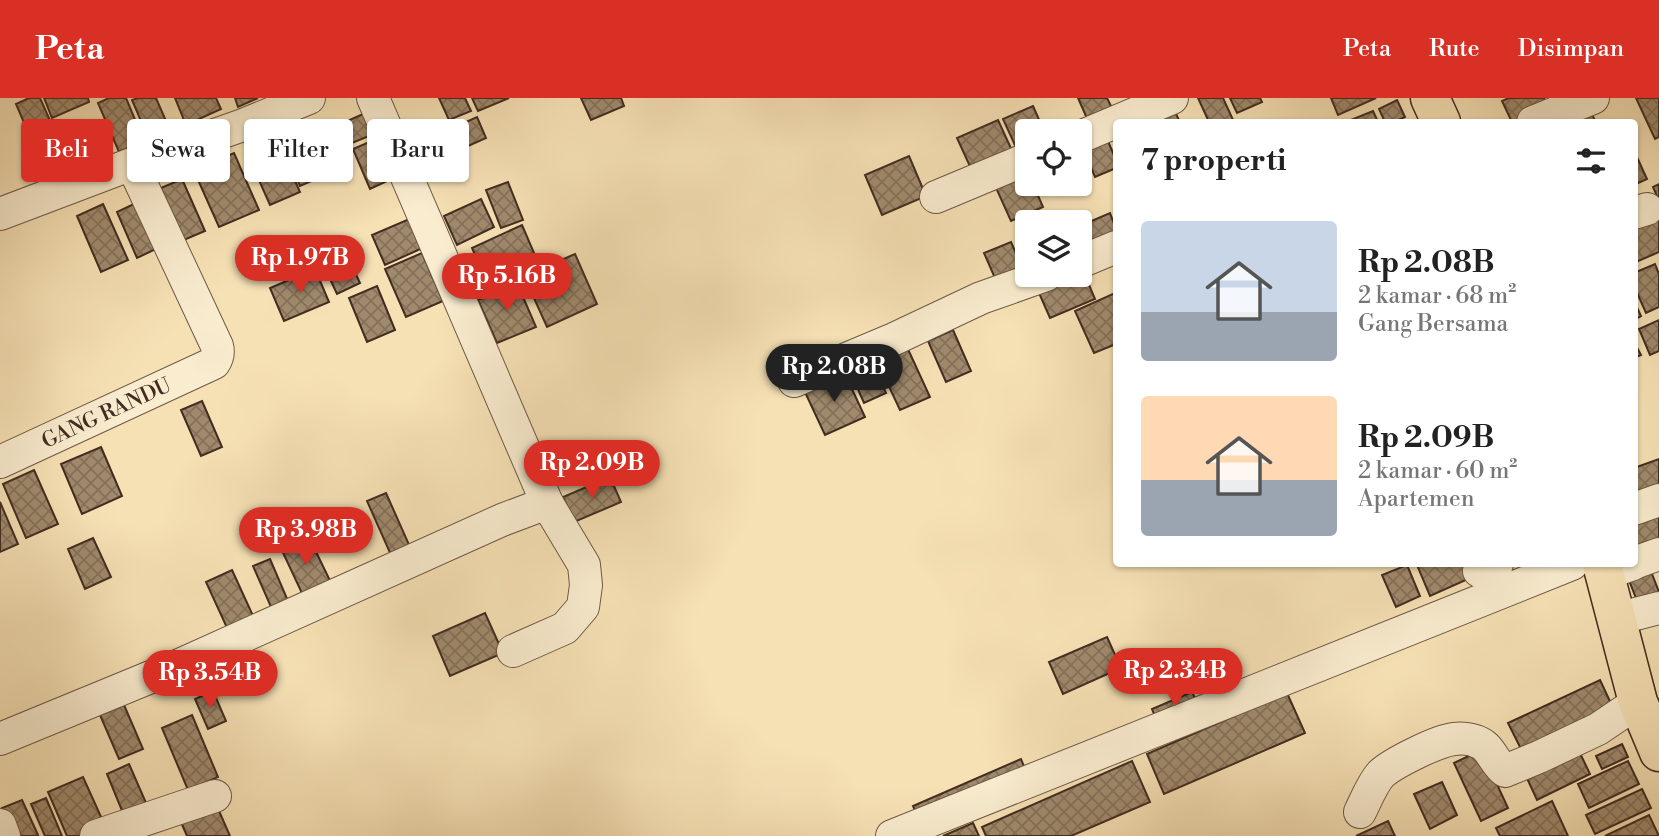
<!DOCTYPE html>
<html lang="id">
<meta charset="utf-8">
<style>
:root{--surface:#fff;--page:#f6f6f6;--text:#222;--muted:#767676;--accent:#d93025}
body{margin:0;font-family:"Libre Bodoni",serif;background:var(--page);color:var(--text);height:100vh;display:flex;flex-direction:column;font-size:26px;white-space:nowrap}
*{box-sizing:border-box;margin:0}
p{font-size:23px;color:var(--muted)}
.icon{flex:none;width:38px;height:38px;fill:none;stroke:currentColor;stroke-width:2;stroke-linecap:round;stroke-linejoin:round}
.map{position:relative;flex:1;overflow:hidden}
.side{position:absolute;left:1113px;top:21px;width:525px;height:448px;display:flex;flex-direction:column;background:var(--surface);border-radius:7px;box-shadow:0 2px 5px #0004}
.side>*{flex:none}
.banner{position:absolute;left:21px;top:21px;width:665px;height:63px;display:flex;gap:14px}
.buttons{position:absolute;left:1015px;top:21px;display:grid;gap:14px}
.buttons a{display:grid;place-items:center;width:77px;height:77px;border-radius:7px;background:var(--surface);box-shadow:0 2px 5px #0004;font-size:35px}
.price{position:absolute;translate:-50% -60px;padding:0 16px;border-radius:24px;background:var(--accent);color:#fff;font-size:23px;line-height:46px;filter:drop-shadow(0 2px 4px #0008)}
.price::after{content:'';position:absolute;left:50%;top:42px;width:21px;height:16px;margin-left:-10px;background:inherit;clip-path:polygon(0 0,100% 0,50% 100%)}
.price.selected{background:#222;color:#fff}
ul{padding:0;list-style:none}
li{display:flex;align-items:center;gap:21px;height:175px;padding:0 28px}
li span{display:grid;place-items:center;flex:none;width:196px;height:140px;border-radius:7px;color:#555}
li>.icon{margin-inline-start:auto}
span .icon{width:84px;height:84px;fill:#fffc;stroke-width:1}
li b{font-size:30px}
h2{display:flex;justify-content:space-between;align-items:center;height:84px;padding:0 28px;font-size:30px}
.tag{padding:0 24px;border-radius:7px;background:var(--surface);box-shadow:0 2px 5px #0004;font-size:24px;line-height:63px}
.tag.selected{background:var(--accent);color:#fff}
header{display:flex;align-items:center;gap:42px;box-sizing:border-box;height:98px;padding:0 35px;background:var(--accent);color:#fff}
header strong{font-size:33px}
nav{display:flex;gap:38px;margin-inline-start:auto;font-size:24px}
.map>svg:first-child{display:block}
</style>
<header>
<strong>Peta</strong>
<nav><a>Peta</a><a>Rute</a><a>Disimpan</a></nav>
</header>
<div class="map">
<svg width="1659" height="738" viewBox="0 0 1659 738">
<defs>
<pattern id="building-cross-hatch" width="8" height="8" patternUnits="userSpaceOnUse" patternTransform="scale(1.75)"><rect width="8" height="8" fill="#a08a6d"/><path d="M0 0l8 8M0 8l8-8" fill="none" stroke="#847159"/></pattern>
</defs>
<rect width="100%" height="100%" fill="#f6e1b5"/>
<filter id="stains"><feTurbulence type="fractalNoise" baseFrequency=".00286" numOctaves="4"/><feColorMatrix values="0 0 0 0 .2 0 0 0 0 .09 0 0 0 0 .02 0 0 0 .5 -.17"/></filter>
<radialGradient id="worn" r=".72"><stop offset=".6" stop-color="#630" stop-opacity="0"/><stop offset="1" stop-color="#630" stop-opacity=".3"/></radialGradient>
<!-- building -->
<path fill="url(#building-cross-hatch)" stroke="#422c20" stroke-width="2" d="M29,0H40L56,36L33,46L16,6Z
M44,0H88L89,4L52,20Z
M109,0H126L144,43L119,54L98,5Z
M138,0H156L169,30L148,39L132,2Z
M175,0H216L221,11L186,27Z
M235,0H258L238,9Z
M439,0H465L471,13L449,22Z
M472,0H509L478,13Z
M581,0H621L624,8L591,22Z
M1078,0H1107L1114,14L1089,25Z
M1198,0H1223L1234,24H1209Z
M1230,0H1260L1262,4L1237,15Z
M1331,0H1376L1338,17Z
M1509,0H1544L1549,10L1518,24H1512L1502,3Z
M1636,0H1659V39L1655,41Z
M1397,2L1405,19L1394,24H1385L1379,11Z
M1033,8L1044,33H1027V55L1020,58L1003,21Z
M1173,10L1180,24H1153Z
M1373,13L1378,24H1346Z
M365,15L374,36L352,45L343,25Z
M1591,15L1596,24H1570Z
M477,19L486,40L466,49L457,28Z
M100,22L109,44L98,48L88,27Z
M998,22L1014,57L973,75L957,40Z
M324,23L344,69L300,88L280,42Z
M1105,36L1116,62V70L1095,79L1081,46Z
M381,39L398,78L370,91L353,51Z
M276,40L300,94L270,107L246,53Z
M234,55L259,112L219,129L194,73Z
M1636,57L1647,81L1634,87V58Z
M909,58L926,98L882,117L865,77Z
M1027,72V86H1033L1043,109L1011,123L992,81Z
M182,81L205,133L172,147L149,95Z
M508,84L523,122L501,130L486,92Z
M1659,86V103L1653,89Z
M481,101L494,129L457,147L444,118Z
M140,103L160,149L137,160L117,114Z
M103,106L128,162L101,174L77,118Z
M1110,115L1116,131V139L1080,155V128Z
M414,119L427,148L385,167L372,137Z
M1659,119V154L1636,164L1634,160V130Z
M522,127L537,162L487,184L472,150Z
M1011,144L1025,176L998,187L984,155Z
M422,155L443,203L406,219L385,171Z
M575,156L597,206L547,229L524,178Z
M1655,166L1659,176V209L1646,215L1634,188V175Z
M353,170L360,185L337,196L330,181Z
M315,171L329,204L284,223L270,190Z
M1084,175L1095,201L1050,220L1039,195Z
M517,185L536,229L497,245L478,202Z
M377,188L395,232L367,244L349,200Z
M1115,195L1116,198V246L1094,255L1075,213Z
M1634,203L1641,218L1634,222Z
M1659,222V253L1650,257L1639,231Z
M953,232L971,273L946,284L928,243Z
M1634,244L1641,257L1634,260Z
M907,249L930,299L900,312L877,263Z
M870,259L886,295L864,305L848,269Z
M844,274L865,319L825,337L804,292Z
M202,303L222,349L201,358L181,312Z
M101,349L122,398L82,416L61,366Z
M1659,361V392L1640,400L1634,386V370Z
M34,372L58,426L26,440L3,386Z
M610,379L621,404L574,424L563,399Z
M386,395L410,449L391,457L367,403Z
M0,404L18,446L0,454Z
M1659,408V450L1634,459V418Z
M305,431L335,493L307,506L278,444Z
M93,440L111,479L85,491L68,451Z
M270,461L291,510L275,518L253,468Z
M1647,463L1659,494V506L1641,513L1625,472Z
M1421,466H1472L1477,477L1430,498L1417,467Z
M1407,467L1420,498L1396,509L1382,477Z
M232,472L254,520L228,532L206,484Z
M485,515L503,555L450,578L433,538Z
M1107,539L1121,570L1063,596L1049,564Z
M1600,582L1615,614L1524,657L1508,625Z
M213,593L226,623L208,631L195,601Z
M1192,594L1199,608L1158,626L1152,611Z
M1287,595L1305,635L1164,696L1147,656Z
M124,607L143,651L119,661L100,617Z
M192,617L218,679L188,692L162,630Z
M1622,646L1628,659L1602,671L1596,658Z
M1578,651L1590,676L1537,702L1525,676Z
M1481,652L1508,710L1481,723L1454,665Z
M1021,661L1027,676L920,723L913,708Z
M1132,663L1150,704L1071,738H986L982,729Z
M1628,663L1639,686L1589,710L1578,686Z
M129,666L150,714L127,725L107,676Z
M83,679L106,730L86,738H67L48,694Z
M1442,684L1457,717L1430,731L1414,696Z
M1642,691L1651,710L1595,736L1586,717Z
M46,700L62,738H45L31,706Z
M22,702L38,737L35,738H14L2,710Z
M1552,703L1568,738H1500L1496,730Z
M216,706L230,738H187L180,722Z
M1649,717L1659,738H1605Z
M1388,723L1395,738H1356Z
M973,725L979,738H943Z"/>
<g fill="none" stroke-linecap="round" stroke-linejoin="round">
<defs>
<g id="minor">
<path d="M373,0L547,405L584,467L586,487L583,509L565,530L513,553"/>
<path d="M1533,24L1593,0"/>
<path d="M1080,39L1172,0"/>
<path d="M936,99L1027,61"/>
<path d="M1634,115L1647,111"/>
<path d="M0,116L132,66L243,27L309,0"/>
<path d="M1080,164L1116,149"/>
<path d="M794,283L894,241L981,200L1046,177"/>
<path id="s1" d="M0,364L214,265C218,259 219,255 217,248L132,66"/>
<path d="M1634,411L1659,402"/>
<path d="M1634,465L1659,456"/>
<path d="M1479,473L1497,466"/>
<path d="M1604,476L1633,466"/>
<path d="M1616,521L1659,510"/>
<path d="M0,641L175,569L502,422L547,405"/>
<path d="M1360,714C1366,702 1372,686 1381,676C1393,665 1437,643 1454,641C1462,640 1473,641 1480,645C1491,650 1495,666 1505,673L1539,659L1598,631L1638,604"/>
<path d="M0,727L4,738"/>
<path d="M96,738L215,698"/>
<path d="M892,738L1572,466"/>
</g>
<path id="highway" d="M1430,0L1441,24
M1602,466L1638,604L1659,654"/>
</defs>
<!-- minor casing -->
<use href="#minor" stroke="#6f5945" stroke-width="34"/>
<!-- highway casing -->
<use href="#highway" stroke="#422c20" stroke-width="41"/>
<!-- minor -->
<use href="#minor" stroke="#f9eccf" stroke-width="32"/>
<!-- highway -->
<use href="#highway" stroke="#f6e1b5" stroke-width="38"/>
</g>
<g text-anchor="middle" stroke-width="5" stroke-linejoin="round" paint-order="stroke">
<!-- street labels -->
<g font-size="21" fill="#422c20" stroke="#f9eccf">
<text dy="7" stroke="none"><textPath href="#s1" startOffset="117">GANG RANDU</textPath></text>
</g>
</g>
<rect width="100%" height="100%" filter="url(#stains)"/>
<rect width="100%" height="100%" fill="url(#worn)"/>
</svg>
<div class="buttons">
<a><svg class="icon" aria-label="locate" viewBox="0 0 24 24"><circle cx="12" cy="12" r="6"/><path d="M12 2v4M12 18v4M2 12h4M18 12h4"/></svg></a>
<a><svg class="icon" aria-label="layers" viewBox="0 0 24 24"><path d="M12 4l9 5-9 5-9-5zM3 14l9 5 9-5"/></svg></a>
</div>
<b class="price" style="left:300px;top:197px">Rp 1.97B</b>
<b class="price" style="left:507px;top:215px">Rp 5.16B</b>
<b class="price selected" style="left:834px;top:306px">Rp 2.08B</b>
<b class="price" style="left:592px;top:402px">Rp 2.09B</b>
<b class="price" style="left:306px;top:469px">Rp 3.98B</b>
<b class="price" style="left:1175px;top:610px">Rp 2.34B</b>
<b class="price" style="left:210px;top:612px">Rp 3.54B</b>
<div class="banner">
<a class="tag selected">Beli</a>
<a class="tag">Sewa</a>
<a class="tag">Filter</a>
<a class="tag">Baru</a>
</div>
<section class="side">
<h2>7 properti<svg class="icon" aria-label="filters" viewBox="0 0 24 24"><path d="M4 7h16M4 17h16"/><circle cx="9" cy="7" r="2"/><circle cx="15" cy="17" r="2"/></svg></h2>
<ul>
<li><span style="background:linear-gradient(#c9d6e8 65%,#9aa5b1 0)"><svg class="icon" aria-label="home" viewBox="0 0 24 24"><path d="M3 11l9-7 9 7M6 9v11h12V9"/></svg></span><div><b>Rp 2.08B</b><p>2 kamar · 68 m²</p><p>Gang Bersama</p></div></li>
<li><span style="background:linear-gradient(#ffd9b3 60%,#9aa5b1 0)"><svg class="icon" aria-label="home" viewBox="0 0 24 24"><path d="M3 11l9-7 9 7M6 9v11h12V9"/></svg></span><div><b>Rp 2.09B</b><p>2 kamar · 60 m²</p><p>Apartemen</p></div></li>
</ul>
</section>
</div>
